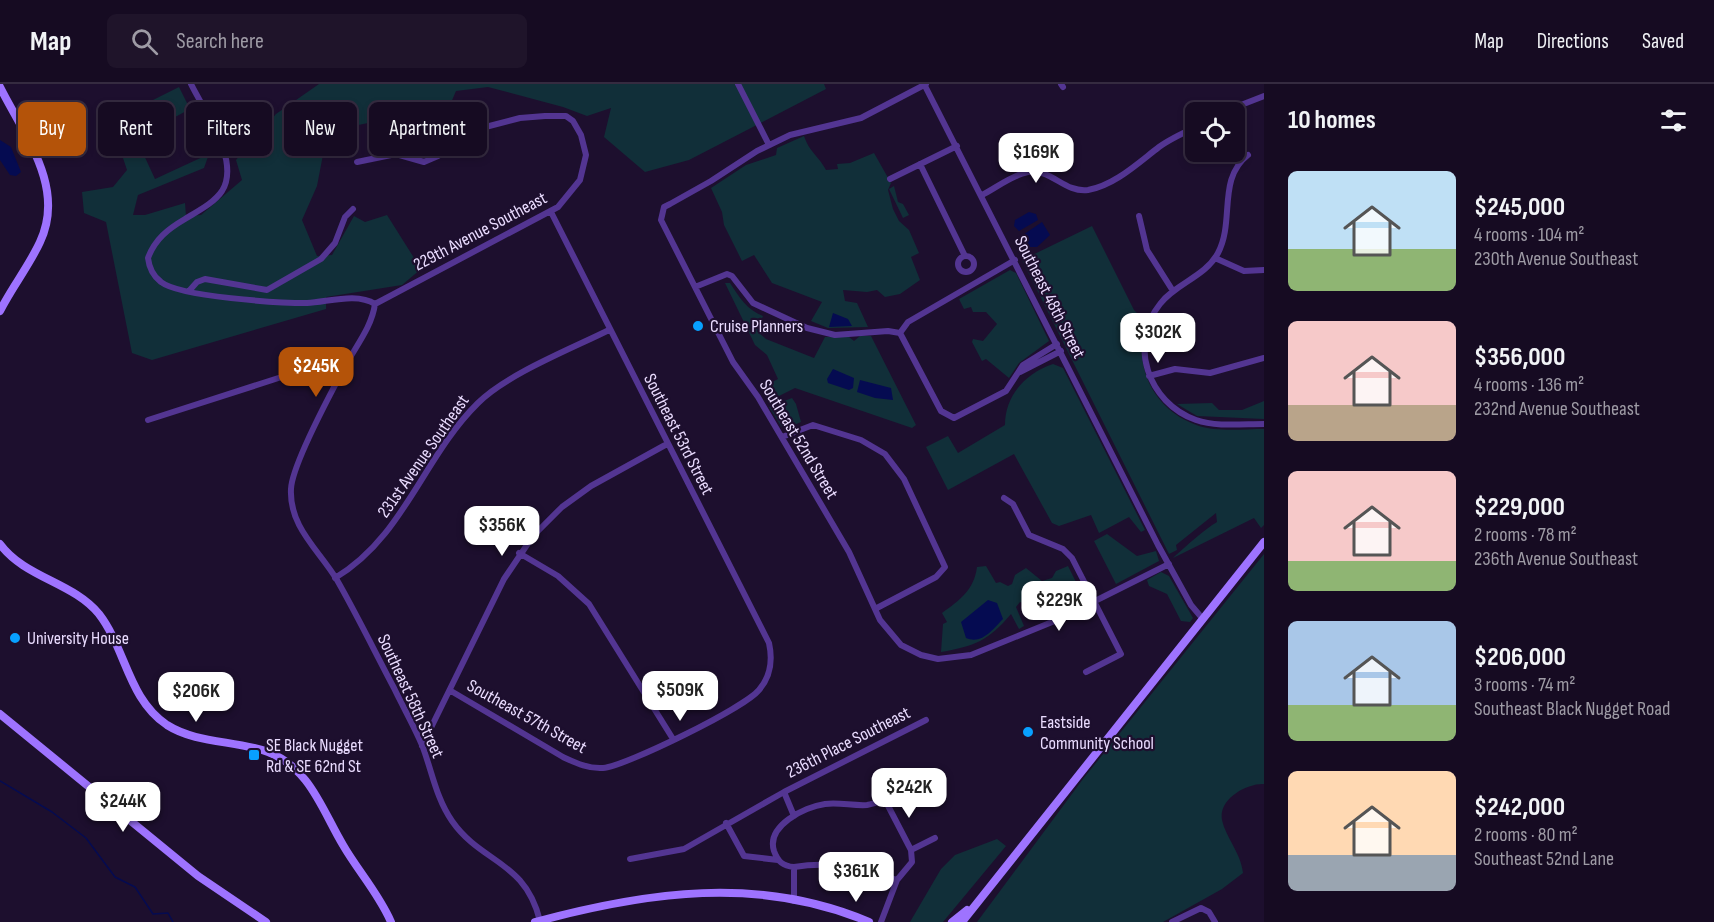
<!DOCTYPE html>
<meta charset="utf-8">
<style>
:root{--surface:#160b22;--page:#1f142a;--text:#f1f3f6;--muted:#9e9ba5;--line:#352b40;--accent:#b45309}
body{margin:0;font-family:"Sofia Sans Condensed",sans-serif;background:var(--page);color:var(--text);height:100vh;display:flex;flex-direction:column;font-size:22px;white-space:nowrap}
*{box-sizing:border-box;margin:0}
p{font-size:20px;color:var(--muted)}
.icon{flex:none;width:33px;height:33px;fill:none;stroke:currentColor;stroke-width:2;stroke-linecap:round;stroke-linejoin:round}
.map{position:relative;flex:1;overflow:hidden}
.drawer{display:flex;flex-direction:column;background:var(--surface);width:450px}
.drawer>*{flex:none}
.guide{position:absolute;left:18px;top:18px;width:570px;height:54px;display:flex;gap:12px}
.tools{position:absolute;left:1185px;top:18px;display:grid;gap:12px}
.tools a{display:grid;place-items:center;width:60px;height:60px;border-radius:9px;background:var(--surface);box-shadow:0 3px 9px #0003,0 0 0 2px var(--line);font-size:30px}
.price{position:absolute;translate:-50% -51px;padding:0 14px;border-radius:12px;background:#fff;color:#222;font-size:20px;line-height:39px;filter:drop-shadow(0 2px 3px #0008)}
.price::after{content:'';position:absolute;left:50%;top:36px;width:18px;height:14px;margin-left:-9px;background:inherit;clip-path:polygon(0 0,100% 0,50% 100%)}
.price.active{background:var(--accent);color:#fff}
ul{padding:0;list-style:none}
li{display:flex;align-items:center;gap:18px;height:150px;padding:0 24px}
li span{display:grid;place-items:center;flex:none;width:168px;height:120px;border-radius:9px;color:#555}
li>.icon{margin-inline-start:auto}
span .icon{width:72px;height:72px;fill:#fffc;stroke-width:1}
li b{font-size:26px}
h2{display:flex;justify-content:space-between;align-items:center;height:72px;padding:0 24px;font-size:26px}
.tag{padding:0 21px;border-radius:9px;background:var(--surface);box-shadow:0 3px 9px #0003,0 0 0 2px var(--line);font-size:21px;line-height:54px}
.tag.active{background:var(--accent);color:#fff}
header{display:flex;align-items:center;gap:36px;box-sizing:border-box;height:84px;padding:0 30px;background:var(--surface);border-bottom:2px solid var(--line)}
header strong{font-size:28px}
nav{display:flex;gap:33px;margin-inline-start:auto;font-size:21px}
.search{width:420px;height:54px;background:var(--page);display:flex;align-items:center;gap:15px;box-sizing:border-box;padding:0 21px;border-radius:9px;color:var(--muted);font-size:22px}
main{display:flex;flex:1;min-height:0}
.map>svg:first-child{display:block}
</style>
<header>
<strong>Map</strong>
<div class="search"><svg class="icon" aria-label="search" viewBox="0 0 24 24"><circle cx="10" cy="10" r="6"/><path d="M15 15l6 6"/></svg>Search here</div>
<nav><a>Map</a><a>Directions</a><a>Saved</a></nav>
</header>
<main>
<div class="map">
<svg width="1264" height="838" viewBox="0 0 1264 838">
<rect width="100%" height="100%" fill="#1d0f2e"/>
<!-- green -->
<path fill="#112f39" d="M319,0H824L826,5L689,76L645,88L604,53L611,24L587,32L563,23L488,3L456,7L450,21L465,37L448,50L439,40L416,52L405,66L397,58L399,47L397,33L339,45L326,55L317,102L302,136L317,172L332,171L354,132L365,138L387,131L421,185L402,201L326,213V225L152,276L132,269L106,138L84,129L82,108L113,103L127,86L119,62L143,21L179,3L190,25L136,54L155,95L209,70L204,84L138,111L133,131H145L185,119L186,132L201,131L242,96L236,76L276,30Z
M804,52C810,69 818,71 826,86L838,85L837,80L850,79L874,69L891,99L888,106L893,125L899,137L909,146L919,169L911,173L920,196L900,210L885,213L877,206L867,208L843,206L845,217L857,219L868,243L828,244L811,237L822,218L772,199L754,171L742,177L724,141L722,128L711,104L746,81L776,71L777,64Z
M894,102L898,118L903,120L909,131L903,134L889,105Z
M1092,142L1134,226L1145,237C1133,282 1152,326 1199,342C1217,348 1244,345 1264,345V441L1261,444L1254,434L1173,474C1185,463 1205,445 1217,438L1216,429L1176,461L1177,466L1169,470L1022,176Z
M1010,186L1016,189L1049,257L1019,279L1009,294L986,275L982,277L972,258L973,255L983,257L997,240L986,228H973L971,223L964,225L959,215Z
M725,199H730C740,214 746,225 763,232L757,247L766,255L814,274L825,253H849L854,257L860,252H871L916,341L912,344L795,304L769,317L763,303L778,295L767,271L755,261Z
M1053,280L1063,284L1145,446L1141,448L1129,433L1099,449L1091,431L1059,442L1052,439L1014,370L948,406L926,363L948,352L958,369L1005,341C1005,311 1026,289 1053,280Z
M792,314L796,320L801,338L785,345L781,342L769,323Z
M1264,317V335L1197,332L1177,320L1212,319L1219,326H1242Z
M1107,450L1137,472L1156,467L1159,477L1116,500L1094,457Z
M1264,470V700C1247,699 1218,715 1222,736C1226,754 1241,769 1243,789L1222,805L1163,838H977L1083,695Z
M986,482L996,499L1000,498L1008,502L1012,500L1015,491L1026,484L1042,497L1052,494L1056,487L1068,482L1076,498L1066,504L1059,516L1067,526L1045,534L1040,524L1020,518L1016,523L1024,542L1019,545L1011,530C988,557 975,562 941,568L943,540L947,538L942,529C960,516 974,506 977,483Z
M1161,488L1169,492L1193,534L1190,538L1181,537L1167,510L1149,502L1147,496Z
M997,755L1006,762L943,838H910L941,785L955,771Z"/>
<!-- water -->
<path fill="#050b51" d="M0,56L11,63L21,88L16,92L10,91L0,76Z
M1029,128L1036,130L1038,136L1019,147L1014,142L1015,136Z
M1042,138L1050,151L1037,163H1028L1020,153Z
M833,229L848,235L852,242L829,243Z
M833,285L854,294L853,304L849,306L828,299L827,295Z
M860,296L891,304L893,316L875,314L857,308Z
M988,516L997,519L1003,535C993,545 982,561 966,554L961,538Z"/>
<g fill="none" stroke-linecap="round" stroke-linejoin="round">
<!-- stream -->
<path stroke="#050b51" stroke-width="1.5" d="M0,697L52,728L86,754L115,793L135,803L153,830L168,829L173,838"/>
<!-- street -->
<path stroke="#533592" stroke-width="6" d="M191,0C204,27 241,77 222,107C214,119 198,127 185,135C168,145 155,155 148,174C149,183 153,192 161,198C180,213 280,219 307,219C328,218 357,208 375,220
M738,0L769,61
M924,0L1158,461L1191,521L1202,534
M926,0L861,34L790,51L757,67L711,97L670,120L664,123L661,136L733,278L758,313L849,468L880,536L901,561L921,571L938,575L971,571L1057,536L1169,480
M1061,0L1063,3
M1223,28L1264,12
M1248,71C1217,95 1235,137 1218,169C1205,193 1176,199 1160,220C1128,260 1148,319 1196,336C1216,343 1242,340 1264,340
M357,78L396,70L424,78L438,72L460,51L470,47L520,34L545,32H566L573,37L581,51L586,71L580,96L558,123L375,220
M920,80L965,172
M890,95L957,62
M982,111C996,104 1012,91 1028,88C1051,84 1064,109 1088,106C1115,101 1138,79 1159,63C1170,55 1183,49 1196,43
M1139,132L1147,166L1173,207
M958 180a8 8 0 1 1 16 0a8 8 0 1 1-16 0Z
M1215,174L1244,187L1264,186
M695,203L727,190L732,192L753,219L807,244L835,251L888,247L900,249
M189,207L197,198L205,195L267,206L321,175L335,159L345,133L353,125
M375,220C372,241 359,258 348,277C335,301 292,380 291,405C289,443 319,466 337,496C357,531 375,568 394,604C403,623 414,642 422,661C432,687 436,714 452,737C482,780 525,776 540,837
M900,249L941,327L954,334L1006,307L1023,281L1057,260
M900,249L908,238L1015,176
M1020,288L1061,267
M1149,292L1175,285L1210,289L1264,274
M148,336L294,289L345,282
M782,353L813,341L861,356L885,370L904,395L945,483L936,493L875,525
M1004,414L1013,420L1029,451L1063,465L1072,474L1121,570L1086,588
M519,469L558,492L589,520L673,655
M335,494C404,453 423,373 478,319C507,290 571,265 609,246
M451,607L563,673C576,679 588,685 603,684C626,682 744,624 759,606C771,592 773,577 769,559L551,128
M422,662L504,495L533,452L562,423L591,402L667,360
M784,708L794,732
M884,714L911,766
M726,739L744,772L778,776
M630,775L684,765L784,708L926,636
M794,783C832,777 862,784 897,796
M794,817V783C783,782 778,778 774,767C766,742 804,723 825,720C839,718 853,722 867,721C881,719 896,708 909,701
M881,838L897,796L912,778L911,766L935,754
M1172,838L1201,824L1209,828L1215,838"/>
<!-- secondary -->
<path stroke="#9e73ff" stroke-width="8" d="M0,3C24,51 66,103 40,158C29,182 12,203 0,227
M0,460C25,494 73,498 99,530C126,565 128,615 167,641C197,660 235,656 268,668C310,684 322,726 343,761C358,787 379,810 391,838
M0,630L198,792L266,838
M535,838C646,808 759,791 869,838
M952,838L967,826
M962,838L1264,458"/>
</g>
<!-- markers -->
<g fill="#08a0ff" stroke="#1d0f2e" stroke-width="2">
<circle cx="698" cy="242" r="6"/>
<circle cx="15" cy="554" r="6"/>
<circle cx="1028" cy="648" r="6"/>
<rect x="248" y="665" width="12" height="12" rx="3"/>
</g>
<g text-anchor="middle" stroke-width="4.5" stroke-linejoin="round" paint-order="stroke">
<!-- street labels -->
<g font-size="18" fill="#eadcff" stroke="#1d0f2e">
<text transform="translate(480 147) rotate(-28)" y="6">229th Avenue Southeast</text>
<text transform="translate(1050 213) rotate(63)" y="6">Southeast 48th Street</text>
<text transform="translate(679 350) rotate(63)" y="6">Southeast 53rd Street</text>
<text transform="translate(799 355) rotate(59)" y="6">Southeast 52nd Street</text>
<text transform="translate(423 372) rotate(-55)" y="6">231st Avenue Southeast</text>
<text transform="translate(411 612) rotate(65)" y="6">Southeast 58th Street</text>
<text transform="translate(527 632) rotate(29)" y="6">Southeast 57th Street</text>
<text transform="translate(848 658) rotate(-27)" y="6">236th Place Southeast</text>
</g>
<!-- poi labels -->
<g font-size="18" fill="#eadcff" stroke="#1d0f2e" text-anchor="start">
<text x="710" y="248">Cruise Planners</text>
<text x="27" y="560">University House</text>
<text x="1040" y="644">Eastside<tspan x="1040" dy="21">Community School</tspan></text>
<text x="266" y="667">SE Black Nugget<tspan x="266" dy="21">Rd &amp; SE 62nd St</tspan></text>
</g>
</g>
</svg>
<div class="tools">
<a><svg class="icon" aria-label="locate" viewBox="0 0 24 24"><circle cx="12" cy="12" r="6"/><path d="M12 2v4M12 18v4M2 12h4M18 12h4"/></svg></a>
</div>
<b class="price" style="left:1036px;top:100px">$169K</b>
<b class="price" style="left:1158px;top:280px">$302K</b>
<b class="price active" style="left:316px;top:314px">$245K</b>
<b class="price" style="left:502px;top:473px">$356K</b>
<b class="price" style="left:1059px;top:548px">$229K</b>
<b class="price" style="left:680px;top:638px">$509K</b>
<b class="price" style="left:196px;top:639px">$206K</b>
<b class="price" style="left:909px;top:735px">$242K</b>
<b class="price" style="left:123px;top:749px">$244K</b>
<b class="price" style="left:856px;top:819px">$361K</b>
<div class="guide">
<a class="tag active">Buy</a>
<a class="tag">Rent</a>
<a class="tag">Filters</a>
<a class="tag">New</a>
<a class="tag">Apartment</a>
</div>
</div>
<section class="drawer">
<h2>10 homes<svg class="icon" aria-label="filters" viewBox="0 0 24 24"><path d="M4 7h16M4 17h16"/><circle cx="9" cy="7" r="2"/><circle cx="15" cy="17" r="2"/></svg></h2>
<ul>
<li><span style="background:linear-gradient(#bfe0f5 65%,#8fb573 0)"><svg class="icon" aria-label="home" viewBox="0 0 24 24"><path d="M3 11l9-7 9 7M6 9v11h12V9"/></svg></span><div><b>$245,000</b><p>4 rooms · 104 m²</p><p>230th Avenue Southeast</p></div></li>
<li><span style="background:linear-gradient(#f6c9c9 70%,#b9a48a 0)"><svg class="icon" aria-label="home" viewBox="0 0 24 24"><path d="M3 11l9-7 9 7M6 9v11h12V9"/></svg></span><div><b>$356,000</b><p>4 rooms · 136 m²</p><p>232nd Avenue Southeast</p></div></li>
<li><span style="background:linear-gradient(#f6c9c9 75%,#8fb573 0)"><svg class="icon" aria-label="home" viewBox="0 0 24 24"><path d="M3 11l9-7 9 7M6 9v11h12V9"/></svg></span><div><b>$229,000</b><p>2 rooms · 78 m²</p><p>236th Avenue Southeast</p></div></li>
<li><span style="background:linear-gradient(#a9c7e8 70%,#8fb573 0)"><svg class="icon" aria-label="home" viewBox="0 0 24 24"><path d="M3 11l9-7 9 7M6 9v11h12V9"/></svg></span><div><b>$206,000</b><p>3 rooms · 74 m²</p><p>Southeast Black Nugget Road</p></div></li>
<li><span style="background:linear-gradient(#ffd9b3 70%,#9aa5b1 0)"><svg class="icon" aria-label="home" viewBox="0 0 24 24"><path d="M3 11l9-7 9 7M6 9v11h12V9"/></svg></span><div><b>$242,000</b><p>2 rooms · 80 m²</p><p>Southeast 52nd Lane</p></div></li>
</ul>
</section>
</main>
